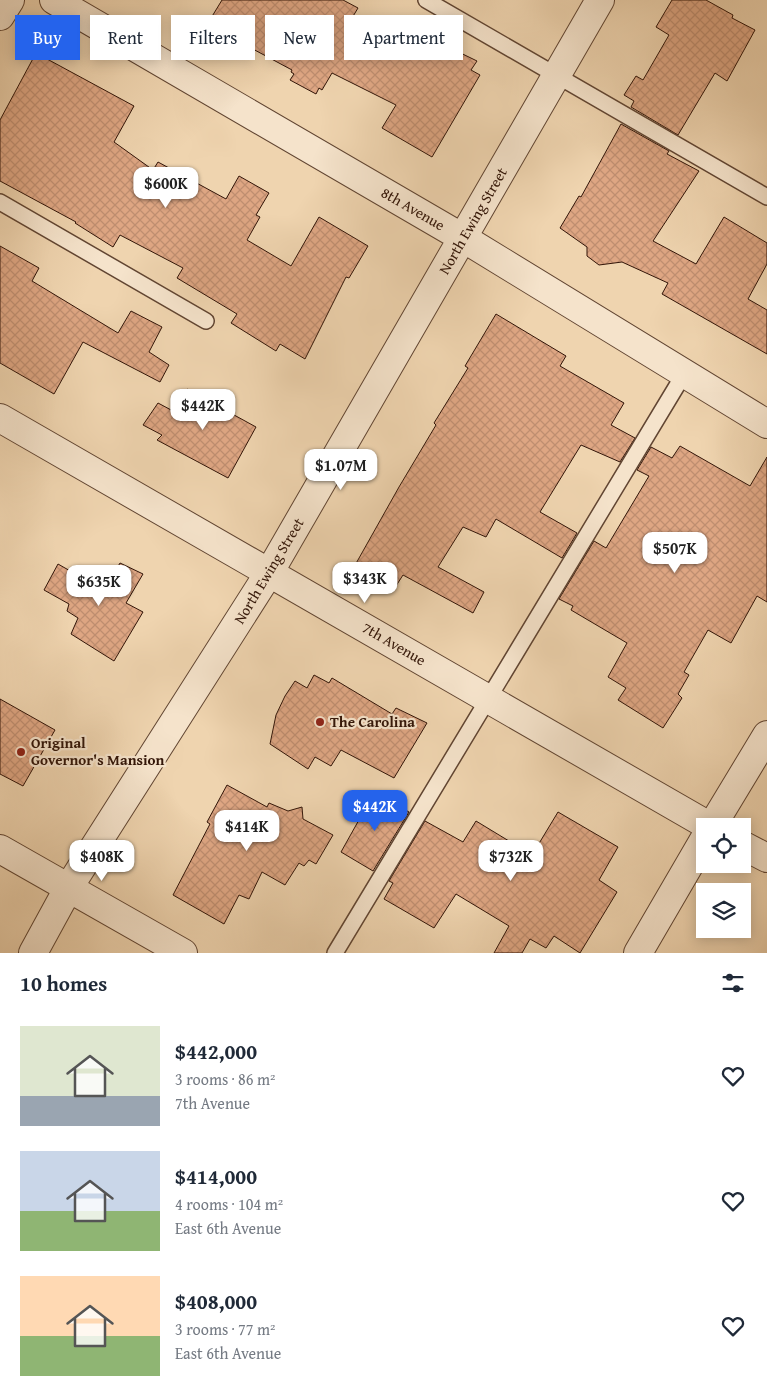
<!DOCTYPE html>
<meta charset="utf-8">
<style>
:root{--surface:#fff;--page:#f2f2f3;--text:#1f2937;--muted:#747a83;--accent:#2563eb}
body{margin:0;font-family:"Gentium Book Plus",serif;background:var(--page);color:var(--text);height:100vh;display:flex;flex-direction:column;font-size:19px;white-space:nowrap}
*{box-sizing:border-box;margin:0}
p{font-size:16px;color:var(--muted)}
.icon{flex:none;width:28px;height:28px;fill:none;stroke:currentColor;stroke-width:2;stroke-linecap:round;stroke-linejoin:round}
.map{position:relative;height:953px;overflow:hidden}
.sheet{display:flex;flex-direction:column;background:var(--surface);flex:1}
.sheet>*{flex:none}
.guide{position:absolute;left:15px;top:15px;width:500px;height:45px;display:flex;gap:10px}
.fabs{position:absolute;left:696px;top:818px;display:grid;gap:10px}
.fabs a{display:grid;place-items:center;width:55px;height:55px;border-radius:0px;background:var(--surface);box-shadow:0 2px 12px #0003;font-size:25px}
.price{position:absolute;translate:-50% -42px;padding:0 11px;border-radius:10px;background:#fff;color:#222;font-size:16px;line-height:32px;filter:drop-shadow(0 1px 2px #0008)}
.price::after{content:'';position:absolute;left:50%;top:30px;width:15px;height:11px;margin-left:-8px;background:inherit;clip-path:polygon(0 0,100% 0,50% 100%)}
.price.active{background:var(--accent);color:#fff}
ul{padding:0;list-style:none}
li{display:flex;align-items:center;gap:15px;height:125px;padding:0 20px}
li span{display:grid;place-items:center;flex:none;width:140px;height:100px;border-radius:0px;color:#555}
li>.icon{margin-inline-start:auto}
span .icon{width:60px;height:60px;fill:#fffc;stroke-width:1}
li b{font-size:21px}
h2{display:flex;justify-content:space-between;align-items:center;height:60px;padding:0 20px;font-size:21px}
.tag{padding:0 18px;border-radius:0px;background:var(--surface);box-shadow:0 2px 12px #0003;font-size:18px;line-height:45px}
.tag.active{background:var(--accent);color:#fff}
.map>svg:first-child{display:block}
</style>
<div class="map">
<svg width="767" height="953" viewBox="0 0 767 953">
<defs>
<pattern id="building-cross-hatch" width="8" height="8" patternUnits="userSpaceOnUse" patternTransform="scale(1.25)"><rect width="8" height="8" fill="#dea683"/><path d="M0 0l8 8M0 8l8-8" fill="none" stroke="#bf8e70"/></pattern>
</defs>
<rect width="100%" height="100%" fill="#efd4af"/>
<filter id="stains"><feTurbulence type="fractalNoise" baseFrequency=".004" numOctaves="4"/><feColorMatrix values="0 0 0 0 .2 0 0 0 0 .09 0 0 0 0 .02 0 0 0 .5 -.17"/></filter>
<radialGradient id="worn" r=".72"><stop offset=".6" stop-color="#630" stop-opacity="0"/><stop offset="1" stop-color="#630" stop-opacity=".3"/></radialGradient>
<!-- building -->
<path fill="url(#building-cross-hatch)" stroke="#321508" d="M222,0H343L358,8L352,18L403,46L408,40L428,50L434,40L477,61L471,70L480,75L432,157L382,128L396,105L332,73L322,90L319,88L316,94L290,80L294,74L291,72L292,70L223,33L208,23Z
M672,0H706L733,15L732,18L755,30L727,81L715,73L678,135L631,107L634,101L624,95L636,76L643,80L669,35L656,27Z
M36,53L134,106L114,142L153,170L158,162L226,199L239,176L269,193L256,215L260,217L247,240L291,266L319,217L368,246L349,278L346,277L305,359L280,344L276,351L231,323L237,314L177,278L183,268L120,235L113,247L75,223L76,222L0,181V120Z
M621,124L669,151L667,154L699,171L653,241L696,264L724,217L767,243V264L748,299L767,310V354L662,294L668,283L622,262L599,265L587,256V247L560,228L579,196L581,197Z
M0,246L39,268L32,281L118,333L131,311L162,327L149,352L169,365L160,382L83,342L54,394L0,363Z
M496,314L566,356L560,366L624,403L611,425L635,438L620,462L581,445L540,512L577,533L562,558L496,519L486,537L463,527L438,567L484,592L473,613L403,575L396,586L392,584L390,588L354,567L399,487L436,425L434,423L468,368L465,366Z
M187,389L204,399L225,396V410L256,427L228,478L157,440L162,435L143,425L158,403L173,411Z
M680,446L750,486L767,457V602L757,596L731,643L708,630L684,672L689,675L678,694L682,698L663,728L618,700L626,688L608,677L627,643L571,610L573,606L559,599L594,541L606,548L649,476L637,470L651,447L672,458Z
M120,563L143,574L126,603L143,612L114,661L71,634L78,618L67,611L69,604L44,590L58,564L86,580L89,576L107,585Z
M314,675L329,683L332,678L392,714L396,708L427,723L394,778L341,750L331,766L315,757L308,769L270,744L276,715L285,696L295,681L307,688Z
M0,699L55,730L23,786L0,774Z
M227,785L267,807L269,803L288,811L302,807L303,819L333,835L316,864L309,860L304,866L299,863L285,885L262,872L249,899L239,895L224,924L173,895L210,824L207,822Z
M374,793L409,812L373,871L341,852Z
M558,812L618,847L599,880L617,892L580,953L554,936L546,948L530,939L522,953H494L509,926L456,894L434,928L384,899L393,883L389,881L425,821L463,842L476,821L532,855Z"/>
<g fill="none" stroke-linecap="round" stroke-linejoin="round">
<defs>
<path id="service" d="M426,0L767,197
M0,202L206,321
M335,953L684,374"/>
<path id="minor" d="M54,0L463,238L767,424
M0,16L10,0
M0,418L709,826
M742,845L767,858
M33,953L69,887L269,573L600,0"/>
<path id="tertiary" d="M712,826L767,735
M0,849L183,953
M638,953L705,838"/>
</defs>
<!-- service casing -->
<use href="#service" stroke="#614532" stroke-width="18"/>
<!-- minor casing -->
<use href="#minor" stroke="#614532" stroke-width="30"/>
<!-- tertiary casing -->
<use href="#tertiary" stroke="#614532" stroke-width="30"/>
<!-- service -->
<use href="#service" stroke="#f5e3cb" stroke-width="15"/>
<!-- minor -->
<use href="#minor" stroke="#f5e3cb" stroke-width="28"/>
<!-- tertiary -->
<use href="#tertiary" stroke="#f5e3cb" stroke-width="28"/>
</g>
<!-- markers -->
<g fill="#8f2418" stroke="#f5e3cb" stroke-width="2">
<circle cx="320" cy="722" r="5"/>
<circle cx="21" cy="752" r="5"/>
</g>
<g text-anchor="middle" stroke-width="4.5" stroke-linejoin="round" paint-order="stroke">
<!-- street labels -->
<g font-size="15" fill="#321508" stroke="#f5e3cb">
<text transform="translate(413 209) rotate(30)" y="5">8th Avenue</text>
<text transform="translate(473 221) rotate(-60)" y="5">North Ewing Street</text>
<text transform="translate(269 571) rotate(-59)" y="5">North Ewing Street</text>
<text transform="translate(394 644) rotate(30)" y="5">7th Avenue</text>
</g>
<!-- poi labels -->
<g font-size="15" font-weight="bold" fill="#321508" stroke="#f5e3cb" text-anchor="start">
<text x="330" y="727">The Carolina</text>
<text x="31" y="748">Original<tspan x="31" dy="17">Governor's Mansion</tspan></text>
</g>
</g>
<rect width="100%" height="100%" filter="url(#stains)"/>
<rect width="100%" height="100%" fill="url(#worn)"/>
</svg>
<div class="fabs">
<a><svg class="icon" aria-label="locate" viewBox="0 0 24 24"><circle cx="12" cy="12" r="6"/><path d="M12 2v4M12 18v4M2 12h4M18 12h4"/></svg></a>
<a><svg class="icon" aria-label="layers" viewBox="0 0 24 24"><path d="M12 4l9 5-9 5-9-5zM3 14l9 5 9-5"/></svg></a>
</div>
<b class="price" style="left:166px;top:209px">$600K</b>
<b class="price" style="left:203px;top:431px">$442K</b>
<b class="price" style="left:341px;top:491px">$1.07M</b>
<b class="price" style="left:675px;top:574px">$507K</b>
<b class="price" style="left:365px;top:604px">$343K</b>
<b class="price" style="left:99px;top:607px">$635K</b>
<b class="price active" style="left:375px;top:832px">$442K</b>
<b class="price" style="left:247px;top:852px">$414K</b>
<b class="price" style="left:102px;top:882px">$408K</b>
<b class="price" style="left:511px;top:882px">$732K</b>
<div class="guide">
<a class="tag active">Buy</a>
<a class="tag">Rent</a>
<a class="tag">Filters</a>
<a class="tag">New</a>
<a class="tag">Apartment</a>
</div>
</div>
<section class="sheet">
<h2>10 homes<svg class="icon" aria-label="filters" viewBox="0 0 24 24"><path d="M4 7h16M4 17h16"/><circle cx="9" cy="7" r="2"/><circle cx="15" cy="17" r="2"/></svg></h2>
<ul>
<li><span style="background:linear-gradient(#dfe7d0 70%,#9aa5b1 0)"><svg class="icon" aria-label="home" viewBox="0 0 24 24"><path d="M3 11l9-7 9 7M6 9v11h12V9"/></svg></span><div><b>$442,000</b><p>3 rooms · 86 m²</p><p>7th Avenue</p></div><svg class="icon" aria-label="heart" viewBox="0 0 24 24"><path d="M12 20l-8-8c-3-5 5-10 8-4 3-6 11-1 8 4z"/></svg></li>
<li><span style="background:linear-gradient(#c9d6e8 60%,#8fb573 0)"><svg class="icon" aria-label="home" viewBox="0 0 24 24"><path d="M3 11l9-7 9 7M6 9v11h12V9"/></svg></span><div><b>$414,000</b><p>4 rooms · 104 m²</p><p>East 6th Avenue</p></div><svg class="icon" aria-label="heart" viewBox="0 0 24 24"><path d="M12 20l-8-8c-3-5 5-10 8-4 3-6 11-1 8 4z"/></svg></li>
<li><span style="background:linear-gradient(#ffd9b3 60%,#8fb573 0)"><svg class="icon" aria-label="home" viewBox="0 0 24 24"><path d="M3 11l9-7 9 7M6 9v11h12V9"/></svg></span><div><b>$408,000</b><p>3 rooms · 77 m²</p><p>East 6th Avenue</p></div><svg class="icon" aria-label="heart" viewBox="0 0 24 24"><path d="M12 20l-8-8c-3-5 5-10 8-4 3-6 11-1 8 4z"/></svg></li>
</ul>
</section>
